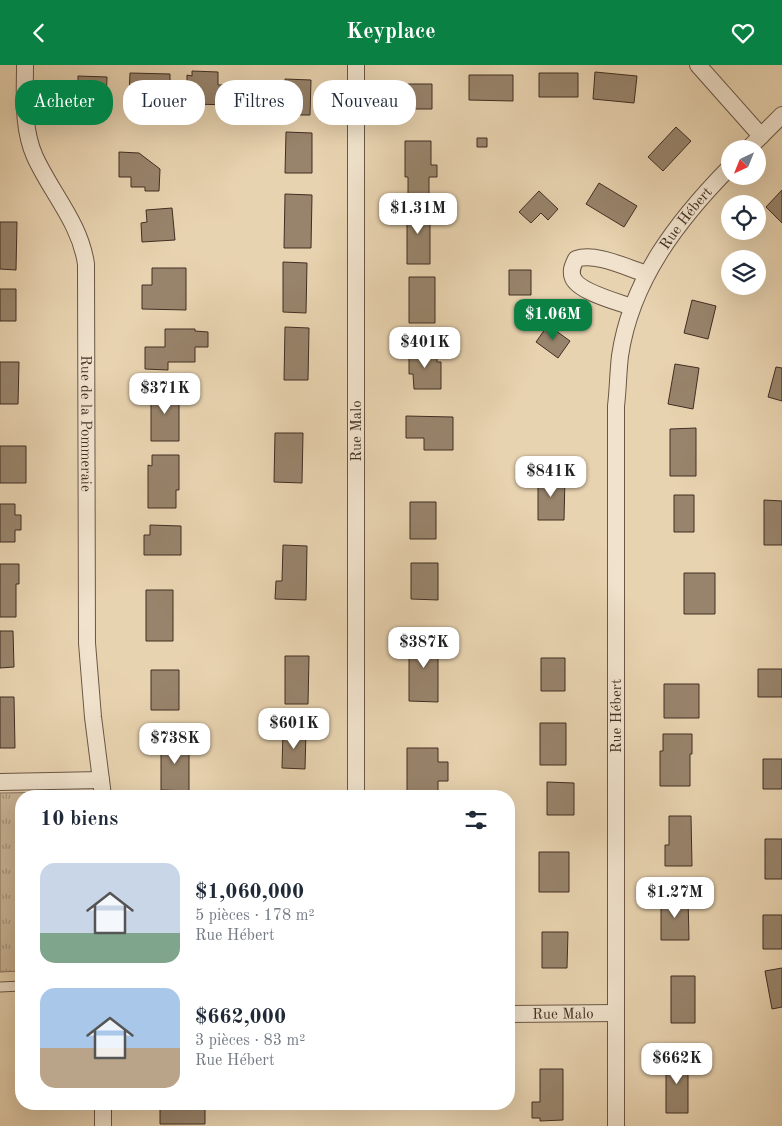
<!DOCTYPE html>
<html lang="fr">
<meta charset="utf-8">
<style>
:root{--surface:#fff;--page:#f6f6f7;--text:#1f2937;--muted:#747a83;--accent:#0b8043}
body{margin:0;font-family:"Old Standard TT",serif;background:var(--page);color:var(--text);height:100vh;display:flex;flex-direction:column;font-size:19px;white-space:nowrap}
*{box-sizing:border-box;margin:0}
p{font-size:16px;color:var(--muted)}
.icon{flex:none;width:28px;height:28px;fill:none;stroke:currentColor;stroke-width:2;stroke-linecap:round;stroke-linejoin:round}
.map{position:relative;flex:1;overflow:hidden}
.details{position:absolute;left:15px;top:725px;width:500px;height:320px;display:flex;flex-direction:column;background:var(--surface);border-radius:20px;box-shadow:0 5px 20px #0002}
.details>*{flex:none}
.banner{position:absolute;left:15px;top:15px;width:500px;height:45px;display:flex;gap:10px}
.needle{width:32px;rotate:223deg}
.tools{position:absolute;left:721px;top:75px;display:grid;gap:10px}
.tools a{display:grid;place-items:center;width:45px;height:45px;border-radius:50%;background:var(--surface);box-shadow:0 5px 20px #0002;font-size:25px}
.price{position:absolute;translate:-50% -42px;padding:0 11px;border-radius:10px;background:#fff;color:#222;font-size:16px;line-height:32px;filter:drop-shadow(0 1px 2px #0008)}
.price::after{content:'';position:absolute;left:50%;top:30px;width:15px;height:11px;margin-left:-8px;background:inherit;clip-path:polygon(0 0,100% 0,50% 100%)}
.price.selected{background:var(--accent);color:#fff}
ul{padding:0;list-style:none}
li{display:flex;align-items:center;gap:15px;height:125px;padding:0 25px}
li span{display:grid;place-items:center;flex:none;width:140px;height:100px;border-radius:15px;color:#555}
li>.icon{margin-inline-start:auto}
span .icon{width:60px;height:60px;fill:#fffc;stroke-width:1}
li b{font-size:21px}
h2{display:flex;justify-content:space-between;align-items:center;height:60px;padding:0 25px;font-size:21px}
.tag{padding:0 18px;border-radius:20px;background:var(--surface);box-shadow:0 5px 20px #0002;font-size:18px;line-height:45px}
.tag.selected{background:var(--accent);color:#fff}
header{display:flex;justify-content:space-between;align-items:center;height:65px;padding:0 25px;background:var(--accent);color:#fff;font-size:22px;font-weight:700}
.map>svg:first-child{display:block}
</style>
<header><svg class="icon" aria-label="back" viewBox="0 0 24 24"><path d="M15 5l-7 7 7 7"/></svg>Keyplace<svg class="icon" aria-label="heart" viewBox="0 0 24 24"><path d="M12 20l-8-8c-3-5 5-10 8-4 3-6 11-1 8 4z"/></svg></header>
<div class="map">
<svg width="782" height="1061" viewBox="0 0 782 1061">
<defs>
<pattern id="park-tufts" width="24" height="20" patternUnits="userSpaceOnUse" patternTransform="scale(1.25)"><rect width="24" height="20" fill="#ccb798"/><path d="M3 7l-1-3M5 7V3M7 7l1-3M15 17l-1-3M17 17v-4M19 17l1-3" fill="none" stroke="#a7957c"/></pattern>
</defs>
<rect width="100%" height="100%" fill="#e8d3b0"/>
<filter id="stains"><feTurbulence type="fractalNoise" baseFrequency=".004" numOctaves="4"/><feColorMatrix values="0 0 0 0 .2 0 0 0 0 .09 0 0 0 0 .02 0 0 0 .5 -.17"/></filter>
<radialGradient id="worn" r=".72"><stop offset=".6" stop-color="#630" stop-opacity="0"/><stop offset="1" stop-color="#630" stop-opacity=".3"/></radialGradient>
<!-- park -->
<path fill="url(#park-tufts)" stroke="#86725d" d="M68,727L79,731H21V906L0,907V728Z"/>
<!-- building -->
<path fill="#98846c" stroke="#412e22" d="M192,6L218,7V20H233L232,40L192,39V23H187V10L192,11Z
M595,7L637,11L634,38L593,34Z
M130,8L170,9V38H141V31H129Z
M539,8H578V32H539Z
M469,10H513V36L469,35Z
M78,11L107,12L106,40L78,39Z
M285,14L311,15L310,50H285Z
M405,19H432V44H405Z
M676,62L691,76L663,106L648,92Z
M286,67L312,68V108H285Z
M477,73H487V82H477Z
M405,76H431V100H437V112H429V131H408V112H405Z
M119,87L139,88L160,104L159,126H145V122H131V112H119Z
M599,118L637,141L624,162L586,139Z
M782,125V158L766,142Z
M539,126L558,144L548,155L541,148L531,158L519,147Z
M285,129L312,130L311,183H284Z
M407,141H430V199H407Z
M172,143L175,175L142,177L141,158L147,157L146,145Z
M0,157H17L16,205L0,204Z
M283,197L307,198L306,248L283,247Z
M152,203H186V245L142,244V220H152Z
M509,205H531V230H509Z
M409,212H435V258H409Z
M0,224H16V256H0Z
M692,235L716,241L708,274L684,268Z
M548,260L570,276L558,293L536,277Z
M285,262L309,263L308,315H284Z
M165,264H195V266L208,267V282H195V297H168V305L145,304V282H165Z
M409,284H437V297H441V324H414L413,309H409Z
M0,297H19L18,339H0Z
M675,299L699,303L693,344L668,339Z
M776,302L782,303V336L768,332Z
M151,324H179V376H151Z
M406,351L453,352V385H424V373H406Z
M696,363V411H670V364Z
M275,368H303L302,418L274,417Z
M0,381H26V418H0Z
M152,390H179V425H176V443H148V400L152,401Z
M538,412H565L564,455H538Z
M674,430H694V467H674Z
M764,435L782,436V480H764Z
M410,437H436V474H410Z
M0,439H15V450H21V465H15V477H0Z
M150,460L181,461V490H144V470H150Z
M283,480L307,481L306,535L275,534L276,516H282Z
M411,498H438V535L411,534Z
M0,499H19V519H16V552H0Z
M684,508H715V549H684Z
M146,525H173V576H146Z
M0,566H13L14,602L0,603Z
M409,571H438V637L409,636Z
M285,591H309L308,639H285Z
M541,593H565V626H541Z
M758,604H782V632H758Z
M151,605H179V645H151Z
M664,619H699V653H664Z
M0,632H14L15,683H0Z
M540,658H566V700H540Z
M283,666H306L305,704L282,703Z
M663,669H692V689H690V721H660V686H663Z
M161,674H189V726L161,725Z
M407,683H438V697H448V716H438V729L407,728Z
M763,694H782V724H763Z
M547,717L574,718V750H547Z
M669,751H691L692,801H665V780H669Z
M765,774H782V814H765Z
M539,787H569V827H539Z
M661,832H688L689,875H661Z
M763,850H782V884H763Z
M542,867H568L567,903H542Z
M782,903V942L772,944L765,906Z
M671,911H695V958H671Z
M666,992H688V1048H666Z
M540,1004H563V1055L540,1056V1053H532V1037H540Z
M160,1039H205V1059H160Z"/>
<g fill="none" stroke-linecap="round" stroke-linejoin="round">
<defs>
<path id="lane" d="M0,922L21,921"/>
<g id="street">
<path id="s1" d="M25,0C25,30 22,63 35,92C52,129 80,158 86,199L87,578L93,652L103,731"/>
<path d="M356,0V731"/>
<path d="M698,0L761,71"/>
<path d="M748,84L782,50"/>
<path d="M632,242C618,237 579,227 573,213C570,206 573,200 576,194C596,187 627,203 647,209"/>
<path d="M0,717L101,715"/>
<path id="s2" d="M509,949L616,948"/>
<path d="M103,1061V1039"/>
<path id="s3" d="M616,1061V341C618,325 618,308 620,291C631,215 678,155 730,102"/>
</g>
</defs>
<!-- lane casing -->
<use href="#lane" stroke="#6b5746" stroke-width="11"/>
<!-- street casing -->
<use href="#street" stroke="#6b5746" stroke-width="18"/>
<!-- lane -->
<use href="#lane" stroke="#f0e2cc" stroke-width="9"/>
<!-- street -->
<use href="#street" stroke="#f0e2cc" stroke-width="16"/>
</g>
<g text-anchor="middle" stroke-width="4" stroke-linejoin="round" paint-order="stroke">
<!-- street labels -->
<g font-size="15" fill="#412e22" stroke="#f0e2cc">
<text dy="5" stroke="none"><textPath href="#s3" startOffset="925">Rue Hébert</textPath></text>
<text dy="5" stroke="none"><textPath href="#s1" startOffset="372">Rue de la Pommeraie</textPath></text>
<text transform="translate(356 366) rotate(-90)" y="5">Rue Malo</text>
<text transform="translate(616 651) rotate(-90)" y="5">Rue Hébert</text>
<text dy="5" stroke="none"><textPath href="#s2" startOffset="54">Rue Malo</textPath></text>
</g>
</g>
<rect width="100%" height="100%" filter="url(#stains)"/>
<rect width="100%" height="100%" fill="url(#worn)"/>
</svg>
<div class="tools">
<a><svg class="needle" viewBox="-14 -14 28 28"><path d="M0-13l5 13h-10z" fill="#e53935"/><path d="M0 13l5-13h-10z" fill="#747a83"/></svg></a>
<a><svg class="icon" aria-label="locate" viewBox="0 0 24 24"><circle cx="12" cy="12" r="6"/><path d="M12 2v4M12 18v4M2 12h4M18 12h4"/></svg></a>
<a><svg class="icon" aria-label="layers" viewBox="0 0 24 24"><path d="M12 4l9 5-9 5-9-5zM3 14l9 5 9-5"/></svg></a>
</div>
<b class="price" style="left:418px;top:170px">$1.31M</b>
<b class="price selected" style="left:553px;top:276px">$1.06M</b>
<b class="price" style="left:425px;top:304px">$401K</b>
<b class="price" style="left:165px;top:350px">$371K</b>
<b class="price" style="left:551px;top:433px">$841K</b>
<b class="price" style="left:424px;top:604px">$387K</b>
<b class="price" style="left:294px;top:685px">$601K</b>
<b class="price" style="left:175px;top:700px">$738K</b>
<b class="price" style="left:675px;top:854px">$1.27M</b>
<b class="price" style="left:677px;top:1020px">$662K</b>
<div class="banner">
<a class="tag selected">Acheter</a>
<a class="tag">Louer</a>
<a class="tag">Filtres</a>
<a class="tag">Nouveau</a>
</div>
<section class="details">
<h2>10 biens<svg class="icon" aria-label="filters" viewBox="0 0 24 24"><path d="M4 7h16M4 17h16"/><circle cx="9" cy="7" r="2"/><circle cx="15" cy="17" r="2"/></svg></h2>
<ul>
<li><span style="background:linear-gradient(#c9d6e8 70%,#7fa58c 0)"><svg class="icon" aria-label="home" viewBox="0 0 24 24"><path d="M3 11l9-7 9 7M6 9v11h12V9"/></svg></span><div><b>$1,060,000</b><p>5 pièces · 178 m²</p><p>Rue Hébert</p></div></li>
<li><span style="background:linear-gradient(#a9c7e8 60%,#b9a48a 0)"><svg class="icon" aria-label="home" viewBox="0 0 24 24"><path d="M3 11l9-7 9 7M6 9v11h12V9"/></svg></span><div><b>$662,000</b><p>3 pièces · 83 m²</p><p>Rue Hébert</p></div></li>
</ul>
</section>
</div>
